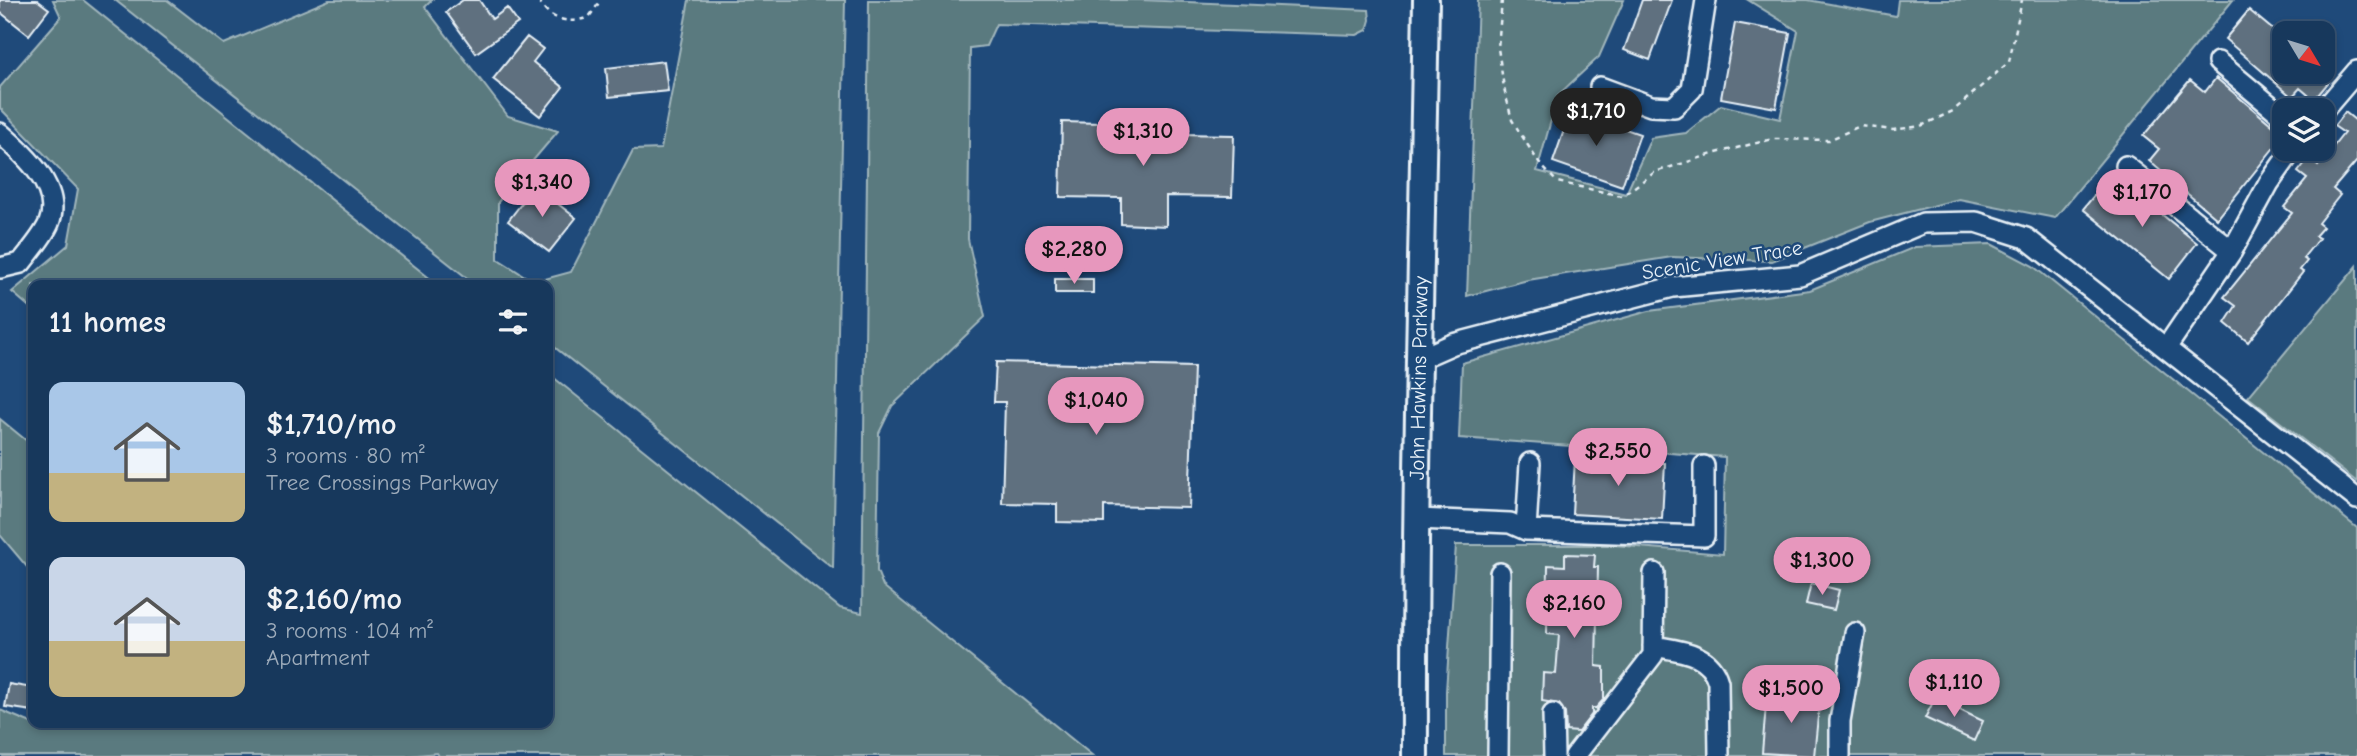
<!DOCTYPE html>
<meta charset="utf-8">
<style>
:root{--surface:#17385c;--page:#244365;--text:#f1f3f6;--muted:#9eacbb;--line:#365272;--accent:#e797bd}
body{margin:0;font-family:"Comic Neue",sans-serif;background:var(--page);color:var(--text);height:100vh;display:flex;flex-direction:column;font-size:26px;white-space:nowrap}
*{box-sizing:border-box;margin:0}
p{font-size:23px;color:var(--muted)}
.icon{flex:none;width:38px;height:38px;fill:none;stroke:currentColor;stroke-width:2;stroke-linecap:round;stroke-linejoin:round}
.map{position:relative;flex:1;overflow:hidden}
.sheet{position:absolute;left:28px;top:280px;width:525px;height:448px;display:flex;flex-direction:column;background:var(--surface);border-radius:14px;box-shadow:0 4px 10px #0003,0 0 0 2px var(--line)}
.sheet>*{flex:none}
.needle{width:46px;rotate:128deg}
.fabs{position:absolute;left:2272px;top:21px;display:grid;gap:14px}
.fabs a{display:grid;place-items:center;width:63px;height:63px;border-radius:14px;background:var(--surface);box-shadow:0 4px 10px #0003,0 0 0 2px var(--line);font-size:35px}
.price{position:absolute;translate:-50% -60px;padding:0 16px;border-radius:24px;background:var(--accent);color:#111;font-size:23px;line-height:46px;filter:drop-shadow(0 2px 4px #0008)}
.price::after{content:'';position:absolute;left:50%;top:42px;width:21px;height:16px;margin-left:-10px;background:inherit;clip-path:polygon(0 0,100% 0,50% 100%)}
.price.selected{background:#222;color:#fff}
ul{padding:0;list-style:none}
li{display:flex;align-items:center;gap:21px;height:175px;padding:0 21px}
li span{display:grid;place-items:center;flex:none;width:196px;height:140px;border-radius:14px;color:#555}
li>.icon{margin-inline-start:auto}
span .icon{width:84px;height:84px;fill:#fffc;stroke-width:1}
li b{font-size:30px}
h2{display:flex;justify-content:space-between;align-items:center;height:84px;padding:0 21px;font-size:30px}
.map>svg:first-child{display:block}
</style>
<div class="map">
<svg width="2357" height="756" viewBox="0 0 2357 756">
<rect width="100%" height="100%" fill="#1f4a7a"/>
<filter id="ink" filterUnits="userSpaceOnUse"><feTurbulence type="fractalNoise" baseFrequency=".0143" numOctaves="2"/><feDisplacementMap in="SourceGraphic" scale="14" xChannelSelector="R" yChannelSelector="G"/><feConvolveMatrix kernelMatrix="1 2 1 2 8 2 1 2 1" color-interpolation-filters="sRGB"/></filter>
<g filter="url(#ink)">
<!-- green -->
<path fill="#5a7a7f" stroke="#a1b6bc" stroke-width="2" d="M53,0H83L438,285H33V310L12,292L68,245L78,189L0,108V87L61,17Z
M115,0H167L224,44L329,0H432L425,7L508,116L558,131L498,202V259L534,282L571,272L633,150L661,149L689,0H845L833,568L548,342V285H476Z
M869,0H1141L1369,10L1370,20L1367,30L1357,35L996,24L986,46L970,48L968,239L985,317L892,406L879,433L877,571L883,586L1093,756H439L437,753L407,756H0V710L36,725L38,723H548V373L840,608L862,613Z
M1478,0H1624L1599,57L1558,95L1537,171L1626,194L1651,138L1686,133L1721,105L1780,119L1798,31L1748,0H1808L1896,16L1898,0H2233L2055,218L1959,199L1870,222L1772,261L1672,257L1528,280L1467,296Z
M1991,244L2033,266L2357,528V756H1446V691L1456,545H1614L1723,554L1725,457L1459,438L1462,363L1649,311L1810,290L1915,247Z
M2357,266V482L2248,397Z
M0,419L33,446V574L0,535Z"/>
<!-- building -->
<path fill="#5e707f" stroke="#e8f1f8" stroke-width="2" d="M0,0H37L49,9L29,35L0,12Z
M463,0H479L492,19L507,8L518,23L476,53L446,12Z
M1642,0H1672L1650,60L1624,50Z
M2249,10L2284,39V72H2324L2332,78L2314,100L2300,88L2292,97L2225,39Z
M1735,23L1790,33L1776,108L1721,98Z
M527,37L543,49L533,62L563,87L540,116L493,79Z
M664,61L668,91L609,97L606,68Z
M2216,78L2284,135L2217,219L2149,161L2159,149L2143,136L2190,80L2205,92Z
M1571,110L1640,134L1622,186L1553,162Z
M2345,112L2355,120L2357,117V161L2333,189L2340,195L2318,223L2323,227L2315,236L2319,238L2303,258L2307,261L2300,270L2303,272L2248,342L2225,323L2236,306L2224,297L2292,213L2284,207L2307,179L2298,172L2309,158L2318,166L2344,133L2334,126Z
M1102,120H1124V133L1234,135L1232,197L1166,196V226L1121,224V198L1060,197L1062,122L1102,123Z
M535,186L576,218L549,252L508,221Z
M2101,187L2117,200L2128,187L2197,243L2169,279L2083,209Z
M1055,279H1093V293H1055Z
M996,362L1194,367L1189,508L1104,506V523L1057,522V504L1002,503L1005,402H994Z
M1575,458L1665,463L1662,519L1572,514Z
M1565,554L1595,555L1594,567H1598L1596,666L1604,667V699L1596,708H1592V714L1578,732L1566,731L1565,713L1559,704L1542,701L1543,673L1556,674L1559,635L1547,634L1548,565L1565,566Z
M1811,583L1839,590L1834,610L1806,604Z
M9,684L33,688V711L5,707Z
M1767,693L1820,697L1814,756L1762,753Z
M1935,698L1983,721L1974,741L1925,718Z"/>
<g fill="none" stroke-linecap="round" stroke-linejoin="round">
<defs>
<path id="minor" d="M2218,62L2284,117
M1600,87L1651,106L1674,107L1692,89L1706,0
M2322,112L2357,71
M0,133C23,153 63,188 49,223C43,237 30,251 21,263L0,268
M2126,166L2232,251
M2166,348L2232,251L2269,183L2293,149
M1421,358L1453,344L1673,287L1800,275L1923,223L1976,222L2026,238L2357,499
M1418,519L1510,523L1526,530L1704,536V466
M1526,530L1530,463
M1653,646C1680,651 1710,652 1718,682L1719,756
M1553,714L1554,756
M1498,756L1500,573
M1575,756L1653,655L1654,573
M1840,756V721L1855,633"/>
<g id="major">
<path id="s1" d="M1415,756C1414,504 1422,252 1426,0"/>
</g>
</defs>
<!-- minor casing -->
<use href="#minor" stroke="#e8f1f8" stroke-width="24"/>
<!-- major casing -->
<use href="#major" stroke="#e8f1f8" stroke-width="30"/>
<!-- path -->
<path stroke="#e8f1f8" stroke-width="2.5" stroke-dasharray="5 5" stroke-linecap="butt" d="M539,0C548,20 569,25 589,17L601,0
M1502,0L1498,48L1504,88L1512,120L1539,163L1557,182L1622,196L1655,172L1716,153L1773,139L1829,140L1860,126L1893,130L1921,126L1953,111L2009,62L2022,0"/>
<!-- minor -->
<use href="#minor" stroke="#1f4a7a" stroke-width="19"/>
<!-- major -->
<use href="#major" stroke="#1f4a7a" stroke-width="24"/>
</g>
</g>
<g text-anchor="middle" stroke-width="5" stroke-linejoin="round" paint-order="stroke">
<!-- street labels -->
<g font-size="21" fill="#e8f1f8" stroke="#1f4a7a">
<text transform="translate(1722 260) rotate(-9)" y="7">Scenic View Trace</text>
<text dy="7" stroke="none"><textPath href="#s1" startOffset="378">John Hawkins Parkway</textPath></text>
</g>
</g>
</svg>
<div class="fabs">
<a><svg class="needle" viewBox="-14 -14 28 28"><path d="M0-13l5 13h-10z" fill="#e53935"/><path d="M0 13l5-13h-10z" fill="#9eacbb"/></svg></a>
<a><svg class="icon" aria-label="layers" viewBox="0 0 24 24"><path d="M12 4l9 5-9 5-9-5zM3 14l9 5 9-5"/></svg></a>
</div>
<b class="price selected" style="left:1596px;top:148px">$1,710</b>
<b class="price" style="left:1143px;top:168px">$1,310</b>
<b class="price" style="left:542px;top:219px">$1,340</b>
<b class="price" style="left:2142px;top:229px">$1,170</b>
<b class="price" style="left:1074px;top:286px">$2,280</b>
<b class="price" style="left:1096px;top:437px">$1,040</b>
<b class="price" style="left:1618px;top:488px">$2,550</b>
<b class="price" style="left:1822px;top:597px">$1,300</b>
<b class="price" style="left:1574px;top:640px">$2,160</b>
<b class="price" style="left:1954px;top:719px">$1,110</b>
<b class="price" style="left:1791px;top:725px">$1,500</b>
<section class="sheet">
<h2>11 homes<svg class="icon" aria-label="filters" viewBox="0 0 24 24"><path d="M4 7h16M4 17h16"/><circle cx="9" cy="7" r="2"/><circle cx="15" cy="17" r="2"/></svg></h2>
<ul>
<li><span style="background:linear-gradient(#a9c7e8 65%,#c2b280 0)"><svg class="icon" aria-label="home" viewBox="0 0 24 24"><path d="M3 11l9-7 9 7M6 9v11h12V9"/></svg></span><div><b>$1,710/mo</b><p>3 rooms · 80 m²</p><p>Tree Crossings Parkway</p></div></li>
<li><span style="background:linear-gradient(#c9d6e8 60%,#c2b280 0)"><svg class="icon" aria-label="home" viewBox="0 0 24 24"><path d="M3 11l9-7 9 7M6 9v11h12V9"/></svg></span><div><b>$2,160/mo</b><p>3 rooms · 104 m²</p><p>Apartment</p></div></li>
</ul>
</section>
</div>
